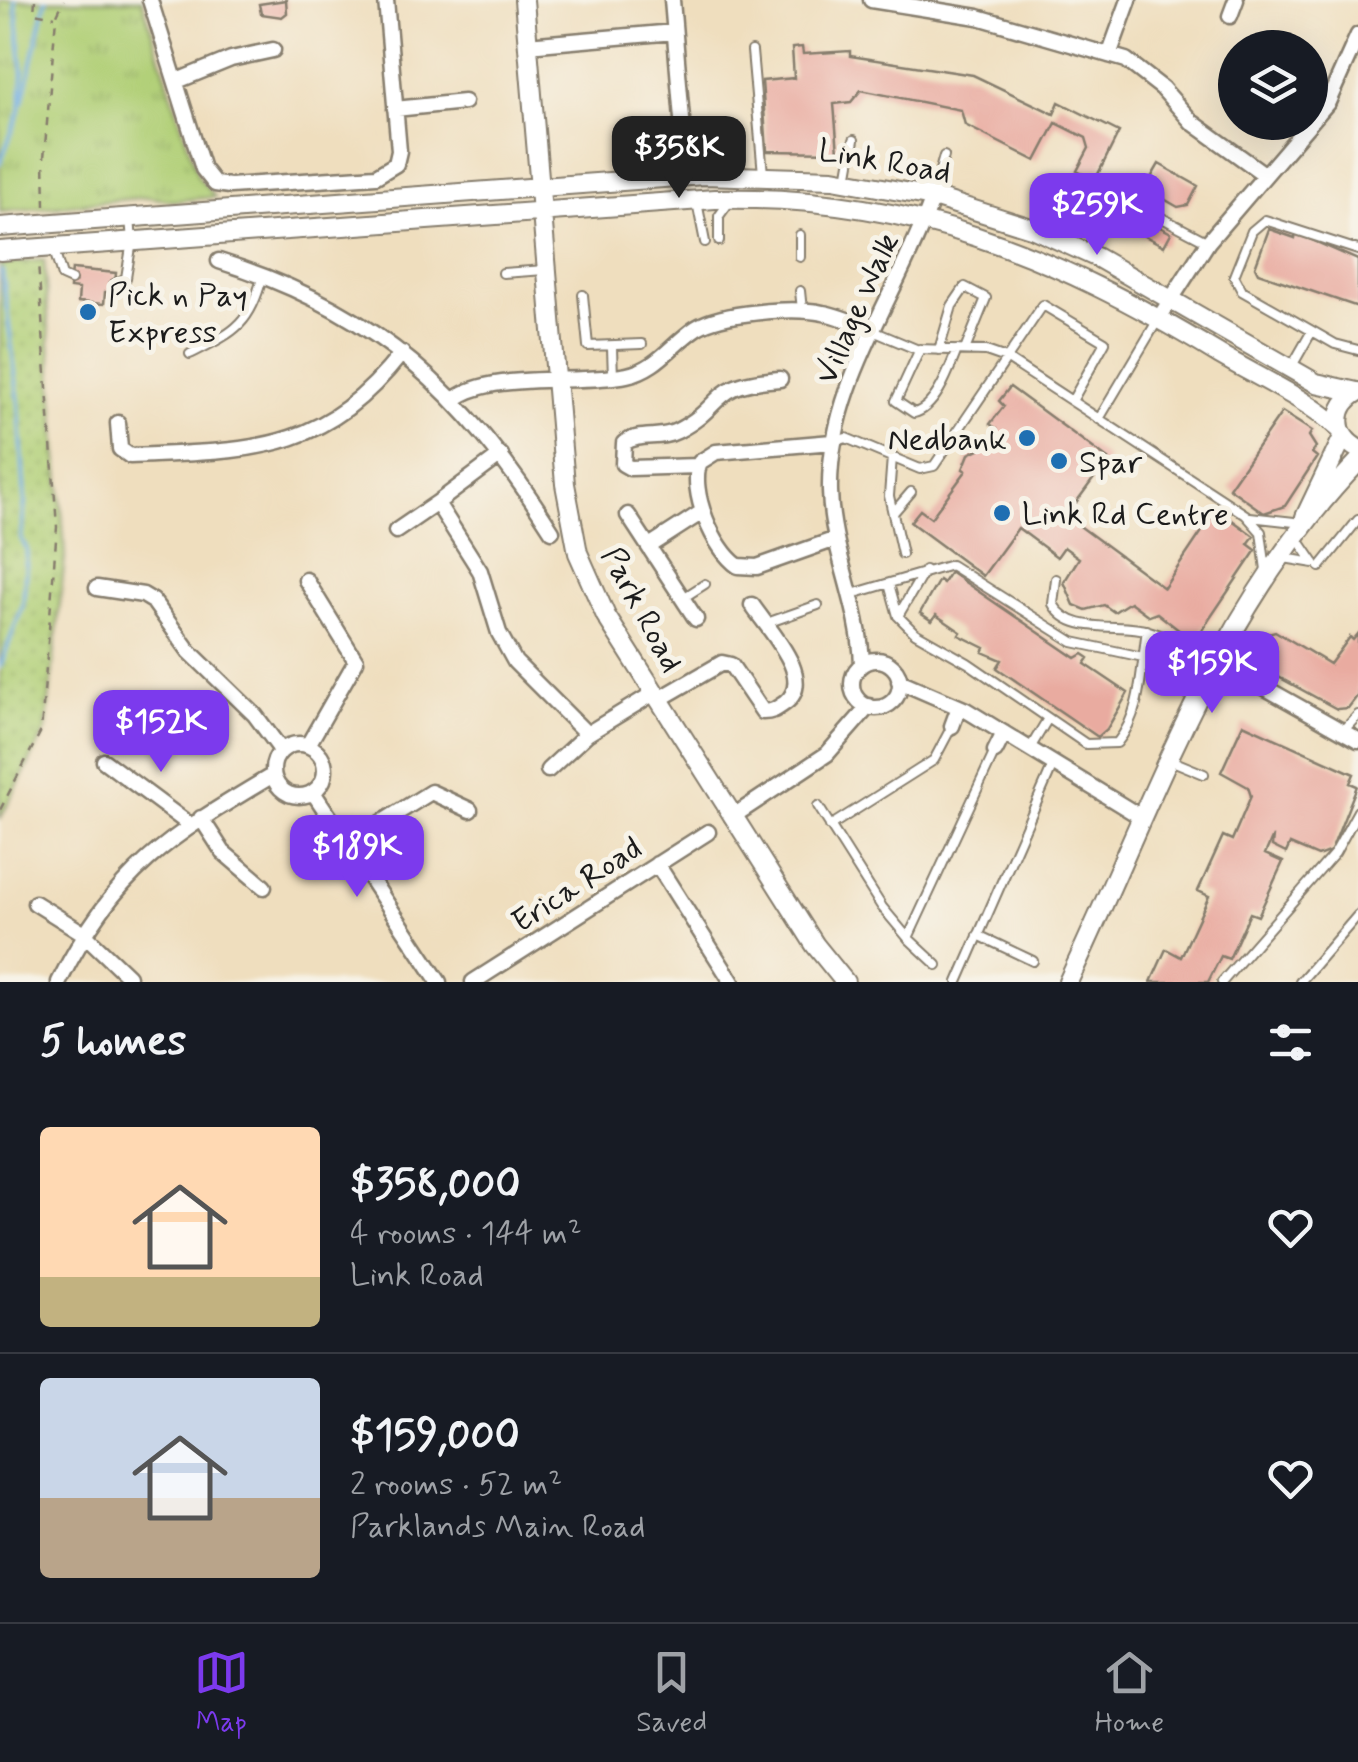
<!DOCTYPE html>
<meta charset="utf-8">
<style>
:root{--surface:#171b24;--page:#242831;--text:#f1f3f6;--muted:#9ea1a6;--line:#363941;--accent:#7c3aed}
body{margin:0;font-family:Mynerve,sans-serif;background:var(--page);color:var(--text);height:100vh;display:flex;flex-direction:column;font-size:38px;white-space:nowrap}
*{box-sizing:border-box;margin:0}
p{font-size:32px;color:var(--muted)}
.icon{flex:none;width:55px;height:55px;fill:none;stroke:currentColor;stroke-width:2;stroke-linecap:round;stroke-linejoin:round}
.map{position:relative;height:982px;overflow:hidden}
.drawer{display:flex;flex-direction:column;background:var(--surface);flex:1}
.drawer>*{flex:none}
.fabs{position:absolute;left:1218px;top:30px;display:grid;gap:20px}
.fabs a{display:grid;place-items:center;width:110px;height:110px;border-radius:50%;background:var(--surface);box-shadow:0 10px 40px #0002;font-size:50px}
.price{position:absolute;translate:-50% -85px;padding:0 22px;border-radius:20px;background:var(--accent);color:#fff;font-size:32px;line-height:65px;filter:drop-shadow(0 2px 5px #0008)}
.price::after{content:'';position:absolute;left:50%;top:60px;width:30px;height:22px;margin-left:-15px;background:inherit;clip-path:polygon(0 0,100% 0,50% 100%)}
.price.on{background:#222;color:#fff}
ul{padding:0;list-style:none}
li{display:flex;align-items:center;gap:30px;height:250px;padding:0 40px}
li+li{border-top:2px solid var(--line)}
li span{display:grid;place-items:center;flex:none;width:280px;height:200px;border-radius:10px;color:#555}
li>.icon{margin-inline-start:auto}
span .icon{width:120px;height:120px;fill:#fffc;stroke-width:1}
li b{font-size:42px}
h2{display:flex;justify-content:space-between;align-items:center;height:120px;padding:0 40px;font-size:42px}
.tab-bar{display:flex;justify-content:space-around;align-items:center;height:140px;border-top:2px solid var(--line);background:var(--surface);font-size:28px;color:var(--muted)}
.tab-bar a{display:grid;justify-items:center;gap:5px}
.tab-bar .on{color:var(--accent)}
.map>svg:first-child{display:block}
</style>
<div class="map">
<svg width="1358" height="982" viewBox="0 0 1358 982">
<defs>
<pattern id="grass-dots" width="8" height="8" patternUnits="userSpaceOnUse" patternTransform="scale(2.5)"><rect width="8" height="8" fill="#b0cf76"/><path d="M2 2h.1M6 6h.1" fill="none" stroke="#97b166" stroke-width="1.8" stroke-linecap="round"/></pattern>
<pattern id="park-tufts" width="24" height="20" patternUnits="userSpaceOnUse" patternTransform="scale(2.5)"><rect width="24" height="20" fill="#b0cf76"/><path d="M3 7l-1-3M5 7V3M7 7l1-3M15 17l-1-3M17 17v-4M19 17l1-3" fill="none" stroke="#97b166"/></pattern>
</defs>
<rect width="100%" height="100%" fill="#f7f3e8"/>
<filter id="ink" filterUnits="userSpaceOnUse"><feTurbulence type="fractalNoise" baseFrequency=".01" numOctaves="2"/><feDisplacementMap in="SourceGraphic" scale="20" xChannelSelector="R" yChannelSelector="G"/><feConvolveMatrix kernelMatrix="1 2 1 2 8 2 1 2 1" color-interpolation-filters="sRGB"/></filter>
<filter id="wash" filterUnits="userSpaceOnUse"><feTurbulence type="fractalNoise" baseFrequency=".0048" numOctaves="4" result="noise"/><feDisplacementMap in="SourceGraphic" scale="40" xChannelSelector="R" yChannelSelector="G"/><feGaussianBlur stdDeviation="2.25" result="paint"/><feColorMatrix in="noise" values="0 0 0 0 0 0 0 0 0 0 0 0 0 0 0 0 0 1.4 0 .05"/><feComposite in="paint" operator="in"/></filter>
<g filter="url(#wash)">
<rect width="100%" height="100%" fill="#efdebe"/>
<!-- grass -->
<path fill="url(#grass-dots)" stroke="#667649" stroke-width="2.5" d="M44,260L65,556L46,730L0,819V264Z"/>
<!-- park -->
<path fill="url(#park-tufts)" stroke="#667649" stroke-width="2.5" d="M0,0H142L198,177L215,197L174,201L148,197L0,212Z"/>
<g fill="none" stroke-linecap="round" stroke-linejoin="round">
<!-- stream -->
<path stroke="#6dace0" stroke-width="4" d="M23,102L46,0
M0,163L20,111L23,74L15,0
M0,667L23,605L27,550L21,538L25,501L19,404L2,271"/>
</g>
<g id="blocks">
<!-- building -->
<path fill="#e9aba0" d="M286,0L287,13L282,17L261,14L259,4Z
M802,47L803,54L850,51V56L973,75L1054,114L1059,102L1119,132L1095,180L1077,171L1089,148L1086,138L1056,123L1036,161L965,125L961,110L861,90L851,102L834,104L838,152L767,151L762,81L794,78L792,48Z
M1159,164L1198,186L1188,205L1178,207L1145,188Z
M1116,203L1171,233L1164,246L1109,217Z
M1269,229L1295,238L1296,233L1358,260V307L1258,273L1255,267Z
M72,269L116,273L114,292H105L104,304L78,302L79,289L70,288Z
M1010,387L1108,459L1066,516L1164,588L1217,509L1254,536L1248,544L1256,550L1194,642L1157,613L1149,616L1130,602L1114,612L1104,605L1086,610L1074,605L1064,582L1079,558L1064,547L1057,557L1018,528L983,576L910,522L920,510L931,518L966,471L963,469L969,454L985,446L997,429L990,424L1004,406L999,401Z
M1282,412L1312,431L1309,436L1316,447L1312,453L1317,457L1285,506L1264,513L1229,488Z
M950,572L1076,658L1083,654L1089,658L1085,664L1128,693L1107,729L1098,737L997,668L1002,660L983,652L985,648L959,635L961,632L936,615L932,621L920,613L939,580L943,583Z
M1275,631L1330,664L1350,637L1353,640L1358,634V695L1348,708L1337,709L1264,669L1254,648L1261,635Z
M1243,724L1354,774L1350,783L1357,786L1331,851L1318,856L1290,844L1286,853L1272,846L1273,836L1265,854L1283,862L1258,916L1250,913L1229,959L1221,956L1208,982H1151L1166,949L1181,957L1209,896L1198,891L1223,836L1232,840L1251,796L1248,787L1221,772Z"/>
</g>
</g>
<g filter="url(#ink)">
<use href="#blocks" fill-opacity="0" stroke="#867d6d" stroke-width="2.5"/>
<g fill="none" stroke-linecap="round" stroke-linejoin="round">
<defs>
<path id="service" d="M752,51L763,174
M847,180L854,140
M933,195L944,156
M697,202L705,242
M800,235V257
M719,241V216L730,201
M53,247L62,276L71,280
M1358,250L1265,220L1252,231L1234,276L1242,291L1335,344L1358,350
M1087,251L1112,200L1120,196L1208,242
M503,273L545,270
M114,284L126,278L132,241L130,218
M800,291L802,310
M583,295L588,346L642,344
M873,331L916,349L986,351L1006,358L1246,515L1261,532L1266,570
M612,348L613,377
M920,349L896,401L914,413C936,408 949,370 957,350
M939,350L952,306L965,287L986,298L965,350
M190,354C236,331 249,326 263,275
M1292,366L1312,331
M1099,419L1159,318
M835,442L846,438L920,469L934,466L1043,305L1105,342L1072,401
M892,457L889,496L902,554
M893,513L911,492
M1250,517L1303,523
M1297,538L1314,563
M1284,558L1314,563
M1320,567L1358,520
M1056,579L1053,604C1071,636 1119,622 1149,631C1171,637 1191,652 1214,659
M889,584L898,616L915,633L968,663L1086,744L1117,743C1142,713 1141,667 1147,630
M852,594L951,565L1073,642L1143,657
M683,598L705,584
M898,616L925,570
M764,624L818,605
M1342,732L1358,715
M1029,750L1047,720
M1170,760L1204,774
M818,806L882,907L908,938
M830,826L934,760L952,726
M978,935L1033,961
M937,965L908,938L995,751
M958,982L1053,765
M1222,982L1335,853L1358,811
M1300,982L1358,915"/>
<path id="minor" d="M150,0L203,169L215,184L230,186L376,176L396,164L399,151L386,0
M672,0L685,155
M871,0L978,17L1126,60L1162,88L1192,122L1264,174
M1230,16L1236,0
M527,45L674,32
M1109,55L1129,0
M177,81L231,59L273,50
M395,109L464,102
M219,261C378,310 464,393 552,531
M1159,318L1208,242L1328,102L1358,35
M455,399C491,371 581,385 627,375C657,369 672,344 696,328C721,312 794,307 823,313C841,316 857,324 873,331
M118,423L120,449L130,456C250,450 321,456 402,353
M832,442L716,452L700,462C688,490 714,550 738,566L757,567L836,539
M501,455L437,503L480,571L499,633L515,662L587,734L654,693
M698,466L630,468L623,464L624,443C640,432 660,440 677,431C729,404 706,384 780,379
M628,515L696,619
M396,531L437,503
M651,545L702,512
M306,580L356,661L308,745
M97,588L143,595L153,601L189,651L255,715L281,750
M1214,659L1358,740
M852 684a24 24 0 1 1 48 0a24 24 0 1 1-48 0Z
M862,664C860,604 831,550 830,491C828,384 899,294 933,197
M899,681L966,710L1141,817
M658,700L722,663L731,665L763,712C773,712 776,709 785,703C817,679 768,629 752,605
M952,726L959,707
M273 770a26 26 0 1 1 52 0a26 26 0 1 1-52 0Z
M995,751L1004,733
M104,761L190,825
M548,770L587,734
M313,792L439,982
M732,817L827,754L869,706
M201,818L223,852L264,887
M347,844L431,792L470,810
M657,864L732,982
M35,903L83,933L128,976
M59,982C115,869 169,837 273,775
M473,982L708,832"/>
<path id="tertiary" d="M524,0L565,484L578,553L606,616L815,945L845,982
M0,227L704,175L833,179L933,197L1034,229L1098,258L1316,383L1357,392
M0,251L715,199C909,194 1053,254 1217,353C1257,377 1304,397 1340,429
M1358,392C1333,406 1333,435 1358,449
M1305,517L1343,437
M1068,982C1154,801 1216,609 1358,462"/>
</defs>
<!-- service casing -->
<use href="#service" stroke="#867d6d" stroke-width="12"/>
<!-- minor casing -->
<use href="#minor" stroke="#867d6d" stroke-width="19"/>
<!-- tertiary casing -->
<use href="#tertiary" stroke="#867d6d" stroke-width="22"/>
<!-- path -->
<path stroke="#867d6d" stroke-width="2.5" stroke-dasharray="8 8" stroke-linecap="butt" d="M35,0L34,13L55,17
M45,206L44,158L56,17L64,0
M0,810L41,731L57,527L38,263"/>
<!-- service -->
<use href="#service" stroke="#fff" stroke-width="8"/>
<!-- minor -->
<use href="#minor" stroke="#fff" stroke-width="14"/>
<!-- tertiary -->
<use href="#tertiary" stroke="#fff" stroke-width="18"/>
</g>
</g>
<!-- markers -->
<g fill="#1f6fb2" stroke="#f7f3e8" stroke-width="4">
<circle cx="88" cy="312" r="10"/>
<circle cx="1027" cy="438" r="10"/>
<circle cx="1059" cy="461" r="10"/>
<circle cx="1002" cy="513" r="10"/>
</g>
<g text-anchor="middle" stroke-width="10" stroke-linejoin="round" paint-order="stroke">
<!-- street labels -->
<g font-size="32" fill="#1c1c1c" stroke="#f7f3e8">
<text transform="translate(885 160) rotate(10)" y="11">Link Road</text>
<text transform="translate(856 308) rotate(-66)" y="11">Village Walk</text>
<text transform="translate(643 609) rotate(62)" y="11">Park Road</text>
<text transform="translate(576 884) rotate(-33)" y="11">Erica Road</text>
</g>
<!-- poi labels -->
<g font-size="32" fill="#1c1c1c" stroke="#f7f3e8" text-anchor="start">
<text x="108" y="305">Pick n Pay<tspan x="108" dy="37">Express</tspan></text>
<text x="1007" y="449" text-anchor="end">Nedbank</text>
<text x="1079" y="472">Spar</text>
<text x="1022" y="524">Link Rd Centre</text>
</g>
</g>
</svg>
<div class="fabs">
<a><svg class="icon" aria-label="layers" viewBox="0 0 24 24"><path d="M12 4l9 5-9 5-9-5zM3 14l9 5 9-5"/></svg></a>
</div>
<b class="price on" style="left:679px;top:201px">$358K</b>
<b class="price" style="left:1097px;top:258px">$259K</b>
<b class="price" style="left:1212px;top:716px">$159K</b>
<b class="price" style="left:161px;top:775px">$152K</b>
<b class="price" style="left:357px;top:900px">$189K</b>
</div>
<section class="drawer">
<h2>5 homes<svg class="icon" aria-label="filters" viewBox="0 0 24 24"><path d="M4 7h16M4 17h16"/><circle cx="9" cy="7" r="2"/><circle cx="15" cy="17" r="2"/></svg></h2>
<ul>
<li><span style="background:linear-gradient(#ffd9b3 75%,#c2b280 0)"><svg class="icon" aria-label="home" viewBox="0 0 24 24"><path d="M3 11l9-7 9 7M6 9v11h12V9"/></svg></span><div><b>$358,000</b><p>4 rooms · 144 m²</p><p>Link Road</p></div><svg class="icon" aria-label="heart" viewBox="0 0 24 24"><path d="M12 20l-8-8c-3-5 5-10 8-4 3-6 11-1 8 4z"/></svg></li>
<li><span style="background:linear-gradient(#c9d6e8 60%,#b9a48a 0)"><svg class="icon" aria-label="home" viewBox="0 0 24 24"><path d="M3 11l9-7 9 7M6 9v11h12V9"/></svg></span><div><b>$159,000</b><p>2 rooms · 52 m²</p><p>Parklands Main Road</p></div><svg class="icon" aria-label="heart" viewBox="0 0 24 24"><path d="M12 20l-8-8c-3-5 5-10 8-4 3-6 11-1 8 4z"/></svg></li>
</ul>
</section>
<nav class="tab-bar">
<a class="on"><svg class="icon" aria-label="map" viewBox="0 0 24 24"><path d="M3 6l6-2 6 2 6-2v14l-6 2-6-2-6 2zM9 4v14M15 6v14"/></svg>Map</a>
<a><svg class="icon" aria-label="saved" viewBox="0 0 24 24"><path d="M7 4h10v16l-5-4-5 4z"/></svg>Saved</a>
<a><svg class="icon" aria-label="home" viewBox="0 0 24 24"><path d="M3 11l9-7 9 7M6 9v11h12V9"/></svg>Home</a>
</nav>
